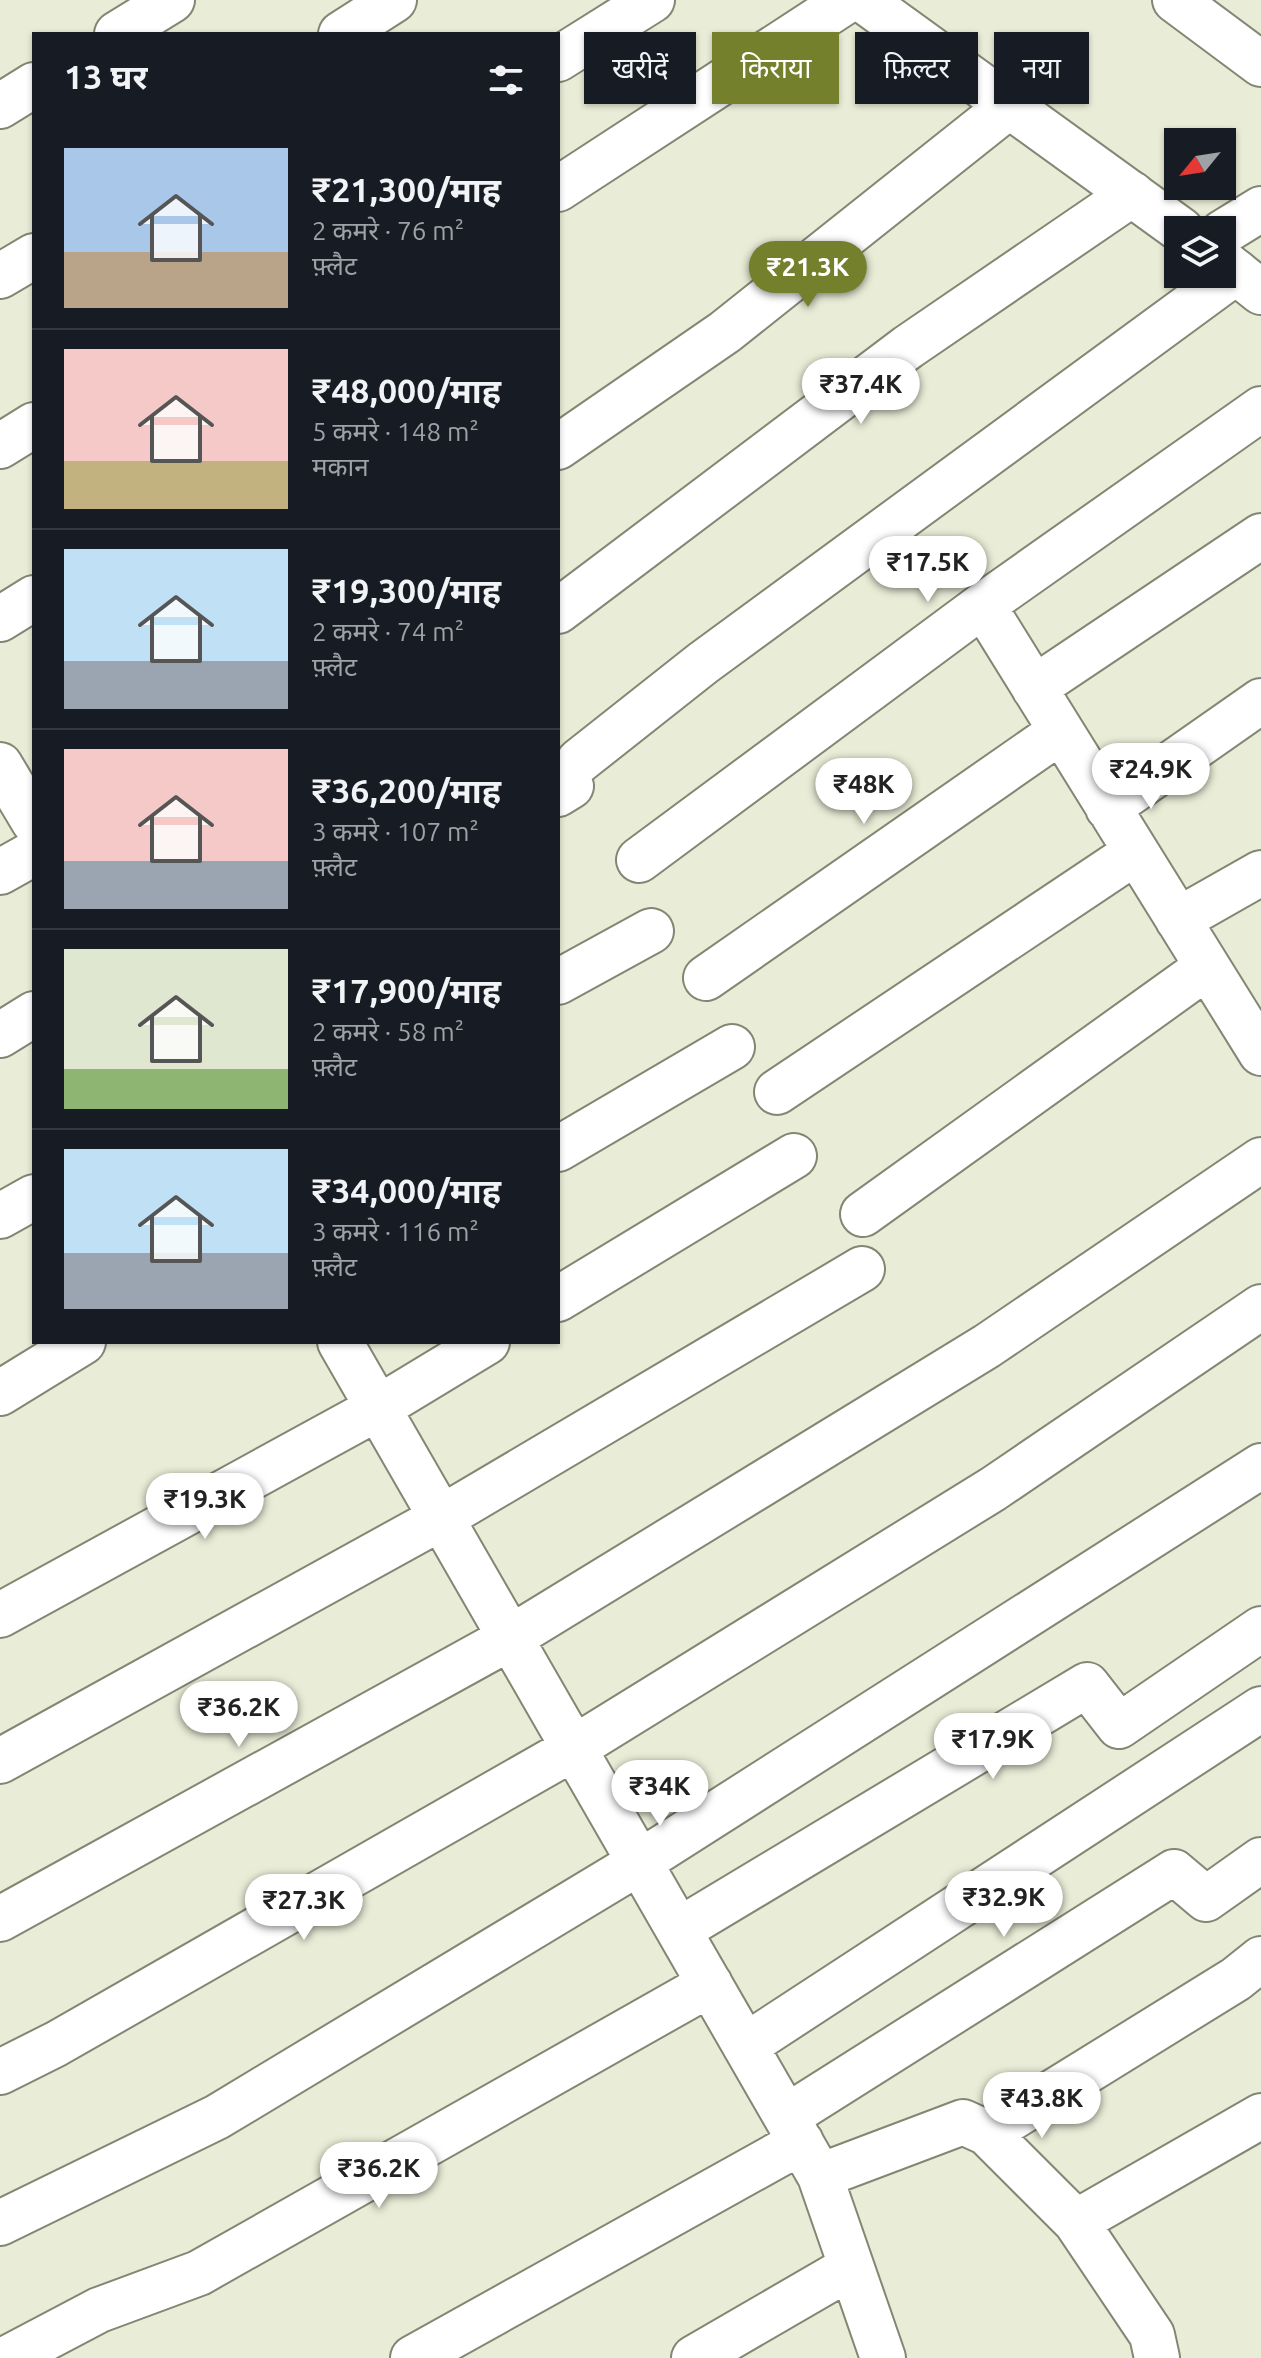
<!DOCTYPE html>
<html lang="hi">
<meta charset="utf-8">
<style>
:root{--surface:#171b24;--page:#20242c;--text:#f1f3f6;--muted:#9ea1a6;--line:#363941;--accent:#74802c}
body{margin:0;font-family:Ubuntu,"Noto Sans Devanagari",sans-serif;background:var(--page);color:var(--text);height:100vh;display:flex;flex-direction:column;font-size:30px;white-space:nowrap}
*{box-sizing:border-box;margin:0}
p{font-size:26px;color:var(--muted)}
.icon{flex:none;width:44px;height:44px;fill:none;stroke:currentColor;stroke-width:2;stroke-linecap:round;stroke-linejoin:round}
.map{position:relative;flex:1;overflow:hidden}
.panel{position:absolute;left:32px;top:32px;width:528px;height:1312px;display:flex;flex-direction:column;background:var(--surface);border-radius:0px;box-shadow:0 2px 6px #0004}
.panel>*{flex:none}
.banner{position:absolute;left:584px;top:32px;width:556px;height:72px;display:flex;gap:16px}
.needle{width:52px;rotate:240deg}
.controls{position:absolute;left:1164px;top:128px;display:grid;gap:16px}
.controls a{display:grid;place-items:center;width:72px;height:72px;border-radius:0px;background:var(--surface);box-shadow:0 2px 6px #0004;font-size:40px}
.price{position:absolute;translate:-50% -68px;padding:0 18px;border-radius:28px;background:#fff;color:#222;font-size:26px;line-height:52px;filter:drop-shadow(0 2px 4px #0008)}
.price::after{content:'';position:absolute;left:50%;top:48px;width:24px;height:18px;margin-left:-12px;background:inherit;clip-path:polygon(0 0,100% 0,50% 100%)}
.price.current{background:var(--accent);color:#fff}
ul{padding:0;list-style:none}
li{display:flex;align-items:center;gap:24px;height:200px;padding:0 32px}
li+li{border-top:2px solid var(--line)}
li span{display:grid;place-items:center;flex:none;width:224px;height:160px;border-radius:0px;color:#555}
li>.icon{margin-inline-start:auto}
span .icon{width:96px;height:96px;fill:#fffc;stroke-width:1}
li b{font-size:34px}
h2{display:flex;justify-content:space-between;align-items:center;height:96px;padding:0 32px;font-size:34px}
.chip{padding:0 28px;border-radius:0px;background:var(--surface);box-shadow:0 2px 6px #0004;font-size:28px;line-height:72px}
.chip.current{background:var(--accent);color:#fff}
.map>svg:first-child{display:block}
</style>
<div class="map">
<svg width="1261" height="2358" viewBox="0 0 1261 2358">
<rect width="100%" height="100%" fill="#e9edd7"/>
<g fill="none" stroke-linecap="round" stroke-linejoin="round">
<defs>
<path id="minor" d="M1175,0L1261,64
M117,34L172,0
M341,34L394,0
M558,59L652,0
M0,106L34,85
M558,189L848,0
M1222,233L1261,209
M0,276L34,256
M0,446L34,425
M558,447L725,332L1009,106
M983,605L1261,1053
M558,611L908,347L1132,194
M0,619L34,598
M1034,688L1261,536
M579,761L703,663L1236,272
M0,765L34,822
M558,794L571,786
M1108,808L1261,701
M639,860L983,605L1261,409
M0,872L34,853
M1178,920L1261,873
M706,978L1061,731
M558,982L651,931
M0,1035L34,1014
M777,1092L1136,852
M558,1149L732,1047
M863,1214L1207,967
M0,1216L34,1197
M558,1299L794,1156
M340,1342L820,2176L883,2358
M0,1393L83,1342
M0,1615L378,1408L487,1342
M0,1761L441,1518L862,1269
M0,1919L510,1638L987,1346L1261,1160
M679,1930L1087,1685L1119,1726L1261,1629
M745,2046L1261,1709
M0,2072L56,2044L574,1748L993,1489L1261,1307
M786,2117L1174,1872L1206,1899L1261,1860
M987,2133L1236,1979L1261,1959
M820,2176L963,2122L987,2133L1076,2222L1152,2335L1157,2358
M1076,2222L1261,2116
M0,2223L217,2117L640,1862L1261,1466
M8,2358L99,2310L199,2273L710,1984
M413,2358L801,2142
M694,2358L851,2267"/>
<path id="major" d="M863,0L1181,230
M1222,261L1261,292"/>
</defs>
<!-- minor casing -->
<use href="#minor" stroke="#828672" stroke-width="48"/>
<!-- major casing -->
<use href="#major" stroke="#828672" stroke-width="48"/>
<!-- minor -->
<use href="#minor" stroke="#fff" stroke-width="44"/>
<!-- major -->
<use href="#major" stroke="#fff" stroke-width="44"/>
</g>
</svg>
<div class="controls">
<a><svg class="needle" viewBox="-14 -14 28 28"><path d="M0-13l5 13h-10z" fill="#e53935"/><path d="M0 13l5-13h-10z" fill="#9ea1a6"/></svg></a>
<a><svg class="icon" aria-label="layers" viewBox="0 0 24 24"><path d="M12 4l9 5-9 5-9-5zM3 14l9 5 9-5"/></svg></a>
</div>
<b class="price current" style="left:808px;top:309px">₹21.3K</b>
<b class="price" style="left:861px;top:426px">₹37.4K</b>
<b class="price" style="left:928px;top:604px">₹17.5K</b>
<b class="price" style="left:1151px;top:811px">₹24.9K</b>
<b class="price" style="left:864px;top:826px">₹48K</b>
<b class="price" style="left:205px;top:1541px">₹19.3K</b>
<b class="price" style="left:239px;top:1749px">₹36.2K</b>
<b class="price" style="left:993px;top:1781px">₹17.9K</b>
<b class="price" style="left:660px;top:1828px">₹34K</b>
<b class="price" style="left:1004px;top:1939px">₹32.9K</b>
<b class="price" style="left:304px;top:1942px">₹27.3K</b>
<b class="price" style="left:1042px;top:2140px">₹43.8K</b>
<b class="price" style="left:379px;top:2210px">₹36.2K</b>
<div class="banner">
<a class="chip">खरीदें</a>
<a class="chip current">किराया</a>
<a class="chip">फ़िल्टर</a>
<a class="chip">नया</a>
</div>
<section class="panel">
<h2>13 घर<svg class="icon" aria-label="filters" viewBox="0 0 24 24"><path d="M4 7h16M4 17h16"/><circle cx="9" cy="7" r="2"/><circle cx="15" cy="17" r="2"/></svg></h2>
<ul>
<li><span style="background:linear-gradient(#a9c7e8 65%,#b9a48a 0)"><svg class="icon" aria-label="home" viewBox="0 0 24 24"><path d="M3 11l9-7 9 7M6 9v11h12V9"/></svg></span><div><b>₹21,300/माह</b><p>2 कमरे · 76 m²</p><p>फ़्लैट</p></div></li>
<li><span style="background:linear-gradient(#f6c9c9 70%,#c2b280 0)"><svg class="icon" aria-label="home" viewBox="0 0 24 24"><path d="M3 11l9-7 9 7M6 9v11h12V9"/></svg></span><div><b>₹48,000/माह</b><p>5 कमरे · 148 m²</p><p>मकान</p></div></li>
<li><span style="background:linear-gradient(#bfe0f5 70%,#9aa5b1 0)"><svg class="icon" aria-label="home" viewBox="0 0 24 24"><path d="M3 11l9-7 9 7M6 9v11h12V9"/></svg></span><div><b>₹19,300/माह</b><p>2 कमरे · 74 m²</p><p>फ़्लैट</p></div></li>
<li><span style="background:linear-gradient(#f6c9c9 70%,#9aa5b1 0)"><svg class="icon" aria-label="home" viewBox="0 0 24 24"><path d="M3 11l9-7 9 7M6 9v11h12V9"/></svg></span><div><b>₹36,200/माह</b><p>3 कमरे · 107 m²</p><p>फ़्लैट</p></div></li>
<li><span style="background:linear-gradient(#dfe7d0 75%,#8fb573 0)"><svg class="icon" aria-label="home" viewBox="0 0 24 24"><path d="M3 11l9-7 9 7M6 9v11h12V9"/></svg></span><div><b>₹17,900/माह</b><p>2 कमरे · 58 m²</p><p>फ़्लैट</p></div></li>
<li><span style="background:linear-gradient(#bfe0f5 65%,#9aa5b1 0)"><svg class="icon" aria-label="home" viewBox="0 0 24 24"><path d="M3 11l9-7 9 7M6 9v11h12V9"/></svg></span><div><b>₹34,000/माह</b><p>3 कमरे · 116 m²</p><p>फ़्लैट</p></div></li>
</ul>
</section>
</div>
